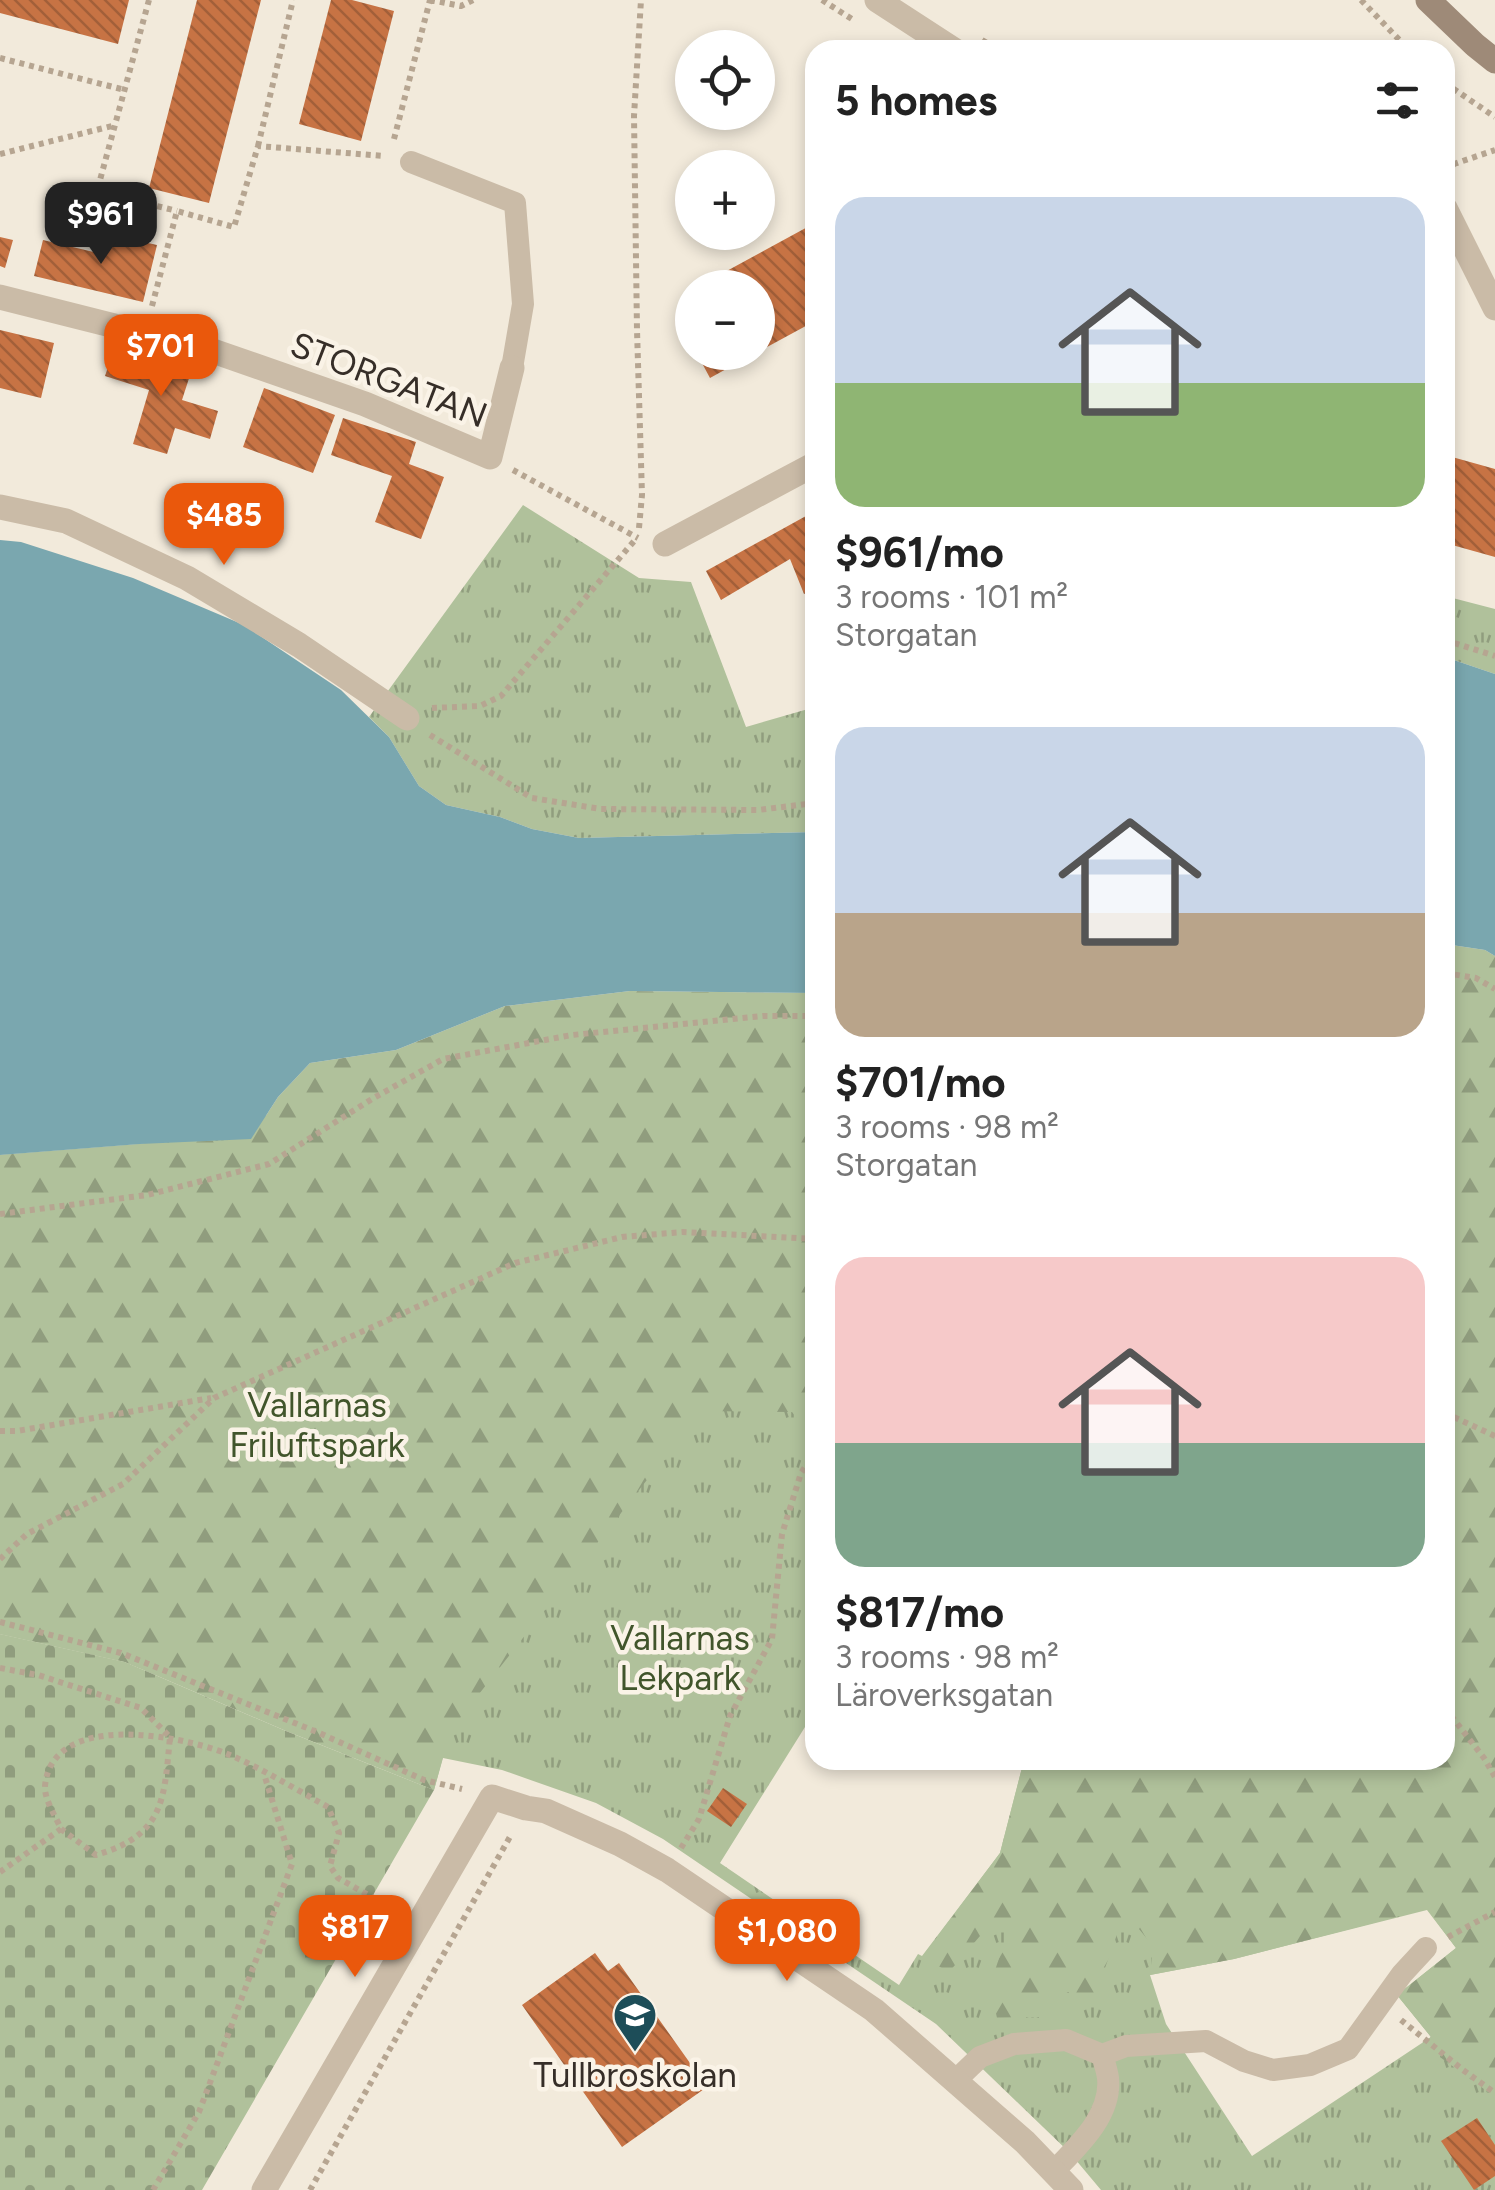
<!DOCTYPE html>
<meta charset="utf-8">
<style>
:root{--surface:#fff;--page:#f6f6f6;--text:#222;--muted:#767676;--accent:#ea580c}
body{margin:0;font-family:Figtree,sans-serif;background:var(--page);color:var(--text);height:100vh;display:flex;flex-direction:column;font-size:38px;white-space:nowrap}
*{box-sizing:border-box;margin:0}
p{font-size:32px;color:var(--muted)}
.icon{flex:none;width:55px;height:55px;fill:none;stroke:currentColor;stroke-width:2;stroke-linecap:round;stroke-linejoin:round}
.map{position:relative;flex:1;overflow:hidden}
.drawer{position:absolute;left:805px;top:40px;width:650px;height:1730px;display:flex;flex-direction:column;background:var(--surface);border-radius:30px;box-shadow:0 5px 15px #0003}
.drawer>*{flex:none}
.tools{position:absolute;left:675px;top:30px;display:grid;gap:20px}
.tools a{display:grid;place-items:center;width:100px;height:100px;border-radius:50%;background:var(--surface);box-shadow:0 5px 15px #0003;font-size:50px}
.price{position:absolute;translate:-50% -85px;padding:0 22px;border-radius:20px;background:var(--accent);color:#fff;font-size:32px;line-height:65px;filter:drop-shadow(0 2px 5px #0008)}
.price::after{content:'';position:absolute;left:50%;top:60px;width:30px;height:22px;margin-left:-15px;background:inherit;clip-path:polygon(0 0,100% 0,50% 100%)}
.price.selected{background:#222;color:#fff}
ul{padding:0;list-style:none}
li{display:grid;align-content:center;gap:20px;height:530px;padding:0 30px}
li span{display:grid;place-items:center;height:310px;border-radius:30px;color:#555}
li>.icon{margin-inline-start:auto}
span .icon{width:180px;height:180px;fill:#fffc;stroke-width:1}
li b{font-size:42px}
h2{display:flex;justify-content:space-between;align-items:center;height:120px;padding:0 30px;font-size:42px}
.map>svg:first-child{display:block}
</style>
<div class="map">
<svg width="1495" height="2190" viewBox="0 0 1495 2190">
<defs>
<pattern id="grass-tufts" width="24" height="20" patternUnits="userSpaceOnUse" patternTransform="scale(2.5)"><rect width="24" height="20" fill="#b0c19b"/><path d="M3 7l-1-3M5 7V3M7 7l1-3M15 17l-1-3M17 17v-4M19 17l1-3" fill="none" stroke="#909d7e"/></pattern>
<pattern id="forest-firs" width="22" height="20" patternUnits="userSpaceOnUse" patternTransform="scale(2.5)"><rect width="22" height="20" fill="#b0c19b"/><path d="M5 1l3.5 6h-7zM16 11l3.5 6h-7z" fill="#909d7e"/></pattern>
<pattern id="cemetery-stones" width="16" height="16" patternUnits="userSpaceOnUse" patternTransform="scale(2.5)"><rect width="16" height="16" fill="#b0c19b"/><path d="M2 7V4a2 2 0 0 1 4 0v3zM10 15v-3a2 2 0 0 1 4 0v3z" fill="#909d7e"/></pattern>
<pattern id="building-back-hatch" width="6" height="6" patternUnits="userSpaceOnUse" patternTransform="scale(2.5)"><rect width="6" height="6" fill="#c77344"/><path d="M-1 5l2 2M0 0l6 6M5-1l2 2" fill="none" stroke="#a25f39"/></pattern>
</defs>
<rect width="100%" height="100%" fill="#f2eadb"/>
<!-- grass -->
<path fill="url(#grass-tufts)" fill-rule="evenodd" d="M523,505L639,578L691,582L746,727L815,707V832L579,838L532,829L500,817L446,805L419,786L389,737L369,717Z
M1445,596L1495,609V674L1445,657Z
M1445,944L1495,956V2190H1101L1070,2153L936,2024L663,1839L596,1803L502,1770L443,1758L434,1790L125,1662L0,1634V1155L140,1144L815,993V1711L720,1863L899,1985L918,1954L922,1956L1000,1853L1024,1760H1445ZM1427,1910L1456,1948L1397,1995L1431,2037L1252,2156L1166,2024L1150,1975L1234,1959Z"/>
<!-- forest -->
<path fill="url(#forest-firs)" d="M1445,944L1485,950L1495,956V2097L1422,2044L1431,2037L1397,1995L1456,1948L1427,1909L1234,1959L1150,1975L1153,1946L1125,1912L1095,1996L1067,1992L1043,2017L997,2018L990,1985L1011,1923L980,1936L949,1972L922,1957L1000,1853L1024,1760H1445Z
M630,991L815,993V1442L792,1412L701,1411L450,1731L434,1790L286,1731L125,1662L0,1634V1155L140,1144L251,1139L278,1097L310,1063L396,1050L505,1006Z"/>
<!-- cemetery -->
<path fill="url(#cemetery-stones)" d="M0,1634L125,1662L286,1731L434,1790L202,2190H0Z"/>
<!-- water -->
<path fill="#7aa7af" d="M0,540L21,542L133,578L244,625L341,690L389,737L419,786L446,805L500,817L532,829L579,838L815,832V993L630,991L505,1006L396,1050L310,1063L278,1097L251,1139L140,1144L0,1155Z
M1445,657L1495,674V956L1485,950L1445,944Z"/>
<!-- building -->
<path fill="url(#building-back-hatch)" d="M0,0H129L118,44L0,13Z
M197,0H261L209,203L149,188Z
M331,0H352L394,11L361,141L299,124Z
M813,224L815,228V321L758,352V288H703L701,285Z
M107,234L157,245L143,302L34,276L43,240L102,254Z
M0,237L13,240L5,268L0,266Z
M0,330L54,343L41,398L0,388Z
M115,346L192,369L182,400L218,411L210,439L175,428L167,454L133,444L149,390L105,376Z
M696,352H757L710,378Z
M264,388L335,415L313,473L243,447Z
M343,418L416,442L409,464L444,477L421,539L375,522L392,476L331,455Z
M1445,455L1495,469V557L1445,543L1449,518L1445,517Z
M815,511V589L804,594L790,559L721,600L706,571Z
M723,1788L747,1804L731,1827L707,1811Z
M595,1953L608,1971L619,1963L707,2087L622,2147L522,2005Z
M1477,2118L1495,2145V2176L1474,2190L1441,2141Z"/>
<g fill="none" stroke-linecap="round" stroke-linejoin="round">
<!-- path -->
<path stroke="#b6a591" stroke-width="6" stroke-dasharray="5 5" stroke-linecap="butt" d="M149,0L97,191L177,211
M430,0L461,6L473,0
M822,0L855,21
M1361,0L1409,50
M982,40L998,50
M0,58L125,90
M1445,83L1495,117
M394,139L430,0
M258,146L293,0
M0,154L116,125
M1445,158L1454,164L1495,150
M1445,174L1454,164
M152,306L177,211L234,227L258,146L384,156
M513,470L638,538
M639,528L642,495L637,330L634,116L641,0
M1445,640L1495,656
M432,708L480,706L501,696L635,540
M430,735L532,798L601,809L758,810L815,803
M1445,973L1476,978L1495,989
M0,1214L147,1195L269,1164L372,1099L443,1059L572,1035L763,1016H815
M1445,1413L1495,1436
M0,1431H17L211,1398
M0,1559L27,1534L123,1484L214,1398L515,1263L622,1237L683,1232L815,1239
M0,1622L121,1653L317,1732L424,1780L462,1789
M0,1668L38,1675L141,1708L170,1737C164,1799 165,1835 96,1855L61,1829
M1445,1708L1484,1758L1495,1777
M681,1848L699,1819L730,1716L772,1639L782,1534L801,1473L815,1452
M0,1872L61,1829C56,1817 44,1799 45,1786C52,1711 178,1735 225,1753C260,1767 295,1789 328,1807L339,1833L330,1866L338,1878L395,1910
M1448,1937L1495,1912
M1401,2020L1463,2070L1495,2093
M153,2190L199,2112L292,1864L264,1774
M310,2190L511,1835"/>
<!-- lane -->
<path stroke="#cabba7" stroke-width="22" d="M411,162L515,203L523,304L512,368
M955,2081L980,2057L1014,2044L1066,2040L1102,2055L1126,2046L1206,2041L1244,2061L1273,2070L1310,2065L1348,2049L1402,1974L1426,1948
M1054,2171C1078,2146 1112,2115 1108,2078C1107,2070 1104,2062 1102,2055"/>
<!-- street -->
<path stroke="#cabba7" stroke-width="25" d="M877,0L954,50
M1445,208L1495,308
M0,297L210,350L365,404L490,457L512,368
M0,507L66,521L187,578L299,645L407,718
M665,544L815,464
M264,2190L492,1797L526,1808L546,1811L620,1844L667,1870L874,2010L1025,2142L1071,2190"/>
<!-- secondary -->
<path stroke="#9e8a78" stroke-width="25" d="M1428,0L1475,45L1495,61"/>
</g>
<!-- icons -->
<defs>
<symbol id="school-pin" viewBox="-11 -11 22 30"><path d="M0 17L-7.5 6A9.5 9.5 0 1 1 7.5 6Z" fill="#1d4d58" stroke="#faf3e7"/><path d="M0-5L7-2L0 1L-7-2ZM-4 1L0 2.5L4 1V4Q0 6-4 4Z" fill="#fff"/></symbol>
</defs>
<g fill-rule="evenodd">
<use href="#school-pin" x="610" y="1990" width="50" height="68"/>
</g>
<g text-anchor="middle" stroke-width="9" stroke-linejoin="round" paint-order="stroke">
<!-- street labels -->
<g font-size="35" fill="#362e28" stroke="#faf3e7">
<text transform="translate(389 380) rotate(21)" y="12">STORGATAN</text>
</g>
<!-- park labels -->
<g font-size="35" fill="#41552b" stroke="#faf3e7">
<text x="317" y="1417">Vallarnas<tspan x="317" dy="40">Friluftspark</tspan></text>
<text x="680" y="1650">Vallarnas<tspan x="680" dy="40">Lekpark</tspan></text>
</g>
<!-- poi labels -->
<g font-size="35" fill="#362e28" stroke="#faf3e7">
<text x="635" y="2087">Tullbroskolan</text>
</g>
</g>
</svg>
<div class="tools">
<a><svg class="icon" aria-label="locate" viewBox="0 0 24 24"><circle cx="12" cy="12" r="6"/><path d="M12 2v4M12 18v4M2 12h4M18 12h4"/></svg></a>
<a>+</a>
<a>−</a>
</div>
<b class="price selected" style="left:101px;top:267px">$961</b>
<b class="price" style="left:161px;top:399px">$701</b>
<b class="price" style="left:224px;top:568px">$485</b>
<b class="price" style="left:355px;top:1980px">$817</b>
<b class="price" style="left:787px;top:1984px">$1,080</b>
<section class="drawer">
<h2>5 homes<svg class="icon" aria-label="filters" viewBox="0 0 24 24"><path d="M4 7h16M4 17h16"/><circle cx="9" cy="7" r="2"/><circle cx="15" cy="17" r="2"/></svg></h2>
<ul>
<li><span style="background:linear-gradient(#c9d6e8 60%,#8fb573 0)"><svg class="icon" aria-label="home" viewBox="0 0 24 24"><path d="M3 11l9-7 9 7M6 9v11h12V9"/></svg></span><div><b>$961/mo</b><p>3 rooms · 101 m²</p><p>Storgatan</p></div></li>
<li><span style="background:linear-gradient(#c9d6e8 60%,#b9a48a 0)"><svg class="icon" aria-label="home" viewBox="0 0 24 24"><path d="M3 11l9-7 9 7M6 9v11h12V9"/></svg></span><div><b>$701/mo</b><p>3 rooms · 98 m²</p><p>Storgatan</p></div></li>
<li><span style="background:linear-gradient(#f6c9c9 60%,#7fa58c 0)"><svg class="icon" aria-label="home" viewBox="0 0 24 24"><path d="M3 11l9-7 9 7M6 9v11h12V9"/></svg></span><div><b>$817/mo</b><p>3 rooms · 98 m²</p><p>Läroverksgatan</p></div></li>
</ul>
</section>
</div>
